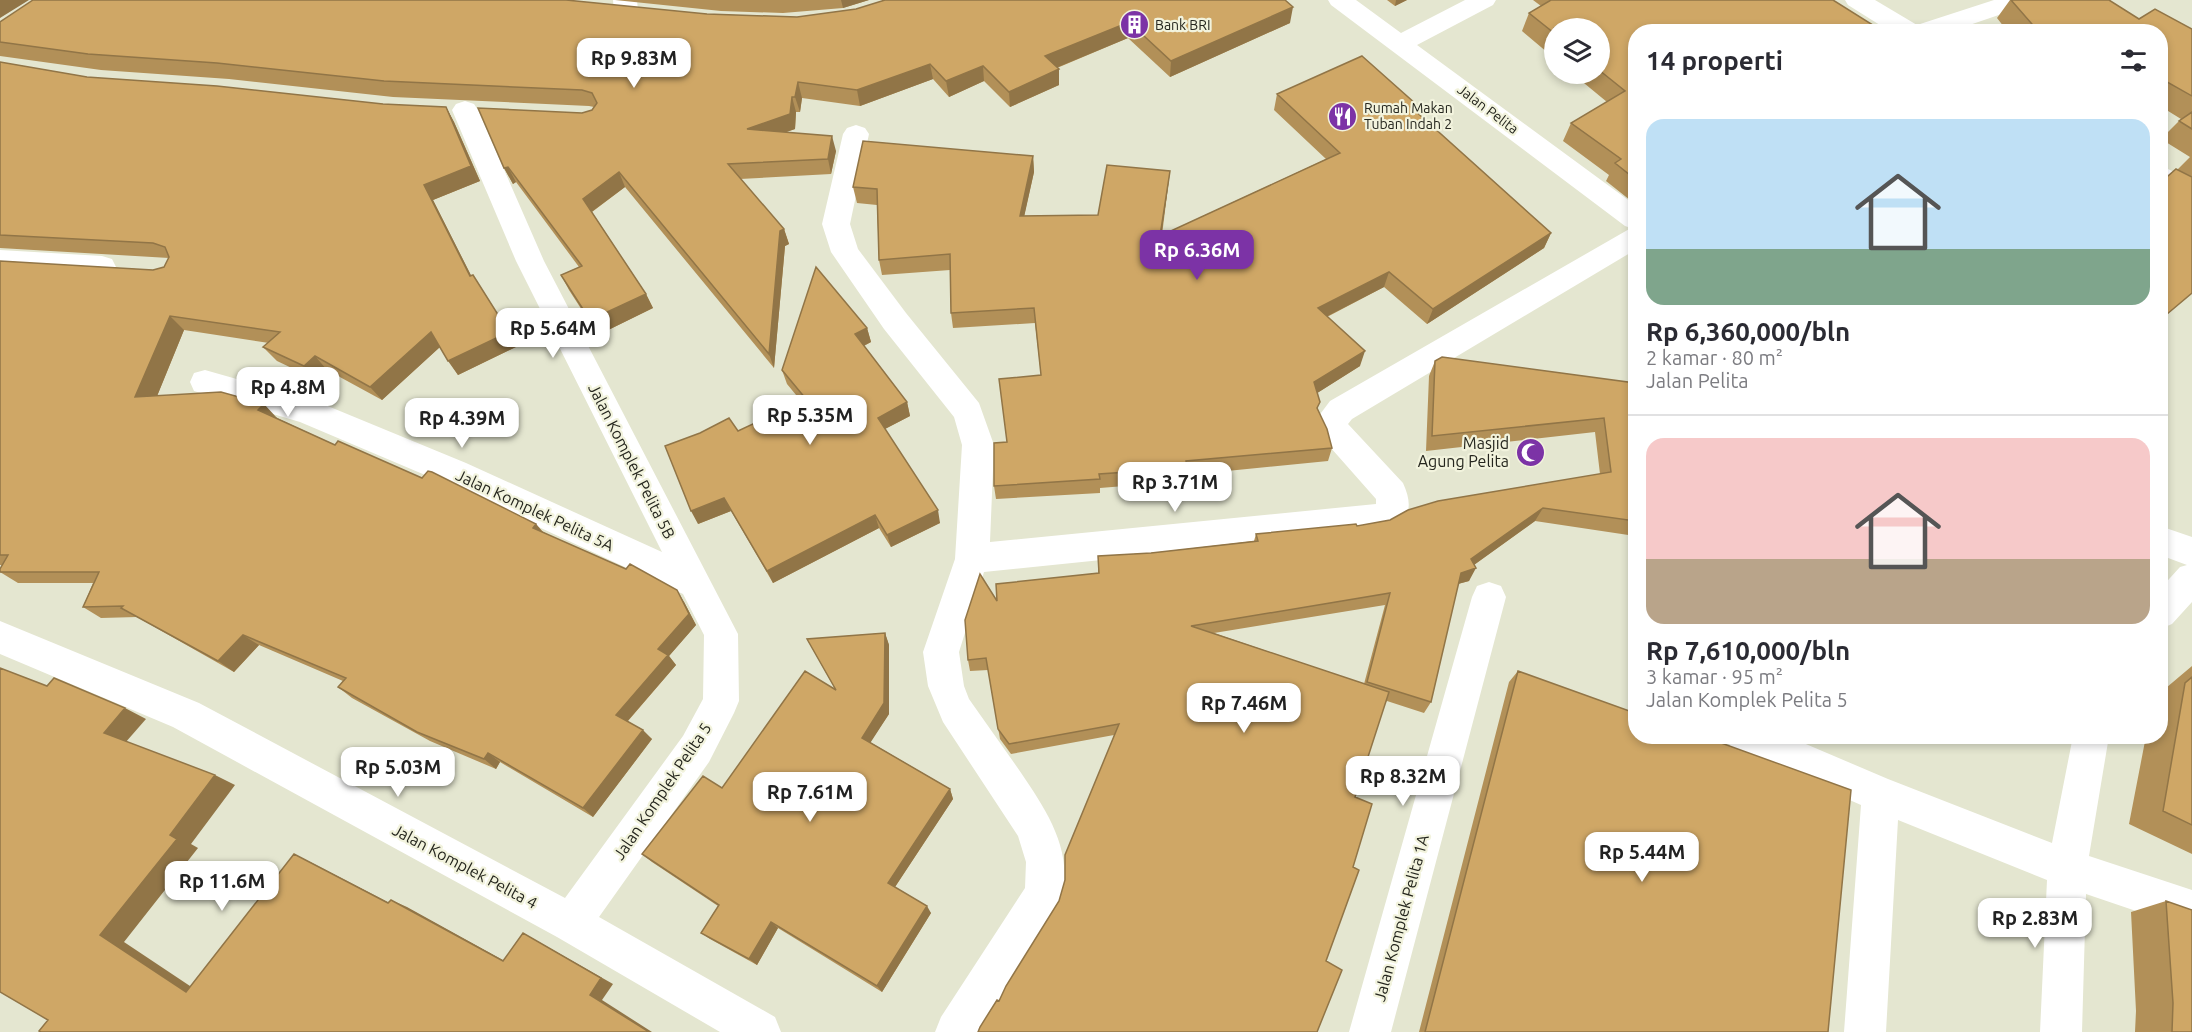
<!DOCTYPE html>
<html lang="id">
<meta charset="utf-8">
<style>
:root{--surface:#fff;--page:#f2f2f3;--text:#2b2b33;--muted:#7c7c81;--line:#e1e1e2;--accent:#7c33a6}
body{margin:0;font-family:Ubuntu,sans-serif;background:var(--page);color:var(--text);height:100vh;display:flex;flex-direction:column;font-size:22px;white-space:nowrap}
*{box-sizing:border-box;margin:0}
p{font-size:20px;color:var(--muted)}
.icon{flex:none;width:33px;height:33px;fill:none;stroke:currentColor;stroke-width:2;stroke-linecap:round;stroke-linejoin:round}
.map{position:relative;flex:1;overflow:hidden}
.sheet{position:absolute;left:1628px;top:24px;width:540px;height:720px;display:flex;flex-direction:column;background:var(--surface);border-radius:24px;box-shadow:0 3px 9px #0003}
.sheet>*{flex:none}
.controls{position:absolute;left:1544px;top:18px;display:grid;gap:12px}
.controls a{display:grid;place-items:center;width:66px;height:66px;border-radius:50%;background:var(--surface);box-shadow:0 3px 9px #0003;font-size:30px}
.price{position:absolute;translate:-50% -51px;padding:0 14px;border-radius:12px;background:#fff;color:#222;font-size:20px;line-height:39px;filter:drop-shadow(0 2px 3px #0008)}
.price::after{content:'';position:absolute;left:50%;top:36px;width:18px;height:14px;margin-left:-9px;background:inherit;clip-path:polygon(0 0,100% 0,50% 100%)}
.price.selected{background:var(--accent);color:#fff}
ul{padding:0;list-style:none}
li{display:grid;align-content:center;gap:12px;height:318px;padding:0 18px}
li+li{border-top:2px solid var(--line)}
li span{display:grid;place-items:center;height:186px;border-radius:18px;color:#555}
li>.icon{margin-inline-start:auto}
span .icon{width:108px;height:108px;fill:#fffc;stroke-width:1}
li b{font-size:26px}
h2{display:flex;justify-content:space-between;align-items:center;height:72px;padding:0 18px;font-size:26px}
.map>svg:first-child{display:block}
</style>
<div class="map">
<svg width="2192" height="1032" viewBox="0 0 2192 1032">
<rect width="100%" height="100%" fill="#e4e6d0"/>
<g fill="none" stroke-linecap="round" stroke-linejoin="round">
<!-- minor -->
<path fill="#fff" fill-rule="evenodd" d="M613,0H637L638,11L635,17L626,19L617,17L614,11Z
M1328,0H1356L1401,33L1465,0H1496L1493,5L1417,45L1635,205V250L1352,419L1348,424L1403,483C1414,507 1410,522 1384,531L984,572L959,652L964,686L969,699C985,722 1001,744 1017,767C1045,808 1079,855 1058,907L980,1032H935L941,1017L1025,888L1026,862L1018,836L943,722L928,686L923,652L955,559L962,445L954,417L884,329L831,252L822,224L843,134L847,128L856,125L865,128L869,134L850,224L858,249L906,313L979,403L994,445L990,542L1376,504V499L1323,439L1315,421L1330,401L1631,228L1625,226L1331,5Z
M1845,0H1875L1917,25L1994,0H2031L2028,5L1949,32H1891L1848,5Z
M465,101L474,104L478,110L544,261L738,634L739,701L734,713L709,762L599,917L775,1017L781,1032H720L557,937L173,727L0,654V621L199,703L565,898L683,736L703,699L704,635L683,594L444,483L300,422L194,391L190,382L194,373L205,370L318,402L466,463L662,552L516,261L452,110L456,104Z
M2160,165L2192,181V203L2160,187Z
M0,250L102,256L112,259L116,267L112,275L102,278L0,272Z
M2160,526L2192,537V602L2172,624L2160,629V589L2180,567L2187,565L2160,555Z
M1489,582L1501,586L1506,597L1391,1032H1349L1472,597L1477,586Z
M1726,736H1787L1888,779L2052,843L2073,736H2109L2089,856L2192,890V930L2086,894L2082,1032H2040L2047,880L1898,820L1886,1032H1844L1861,805L1731,748Z"/>
</g>
<!-- wall -->
<path fill="#b29058" fill-rule="evenodd" d="M615,0H869L843,8L783,13L721,11Z
M1387,0H1407L1395,6Z
M1533,0H1833L1635,32V204L1606,181L1609,175L1563,141L1571,123L1607,102L1573,74H1599V28H1554V58L1522,31L1529,13L1541,6Z
M2010,0H2109L2139,19L2192,29V293L2177,170L2190,157L2161,139L2181,119L2160,106V32H2008L1997,18Z
M707,14L797,17L1290,23L1170,77L1128,38L1057,68L1059,85L1010,107L984,81L949,97L933,79L860,106L802,98L800,112H796L795,129L786,132L836,151L831,174L740,179L784,229L789,244L785,246L774,368L625,187L592,212L646,294L653,308L598,335L569,290L561,275L579,267L516,182L513,184L504,168L582,113L592,110L594,107L589,106L393,97L229,79L101,70L0,56V22Z
M0,62L87,77L383,104L446,107L454,122L480,181L433,200L471,276L518,346L458,375L440,347L382,400L327,370L317,380L277,361L263,347L269,343L184,330L157,396L277,418L335,445L536,524L543,532L684,602L696,625L669,656L676,665L628,721L652,739L593,817L500,762L496,769L430,741L352,698L338,687L343,681L259,645L234,672L137,617L101,618L83,607L93,583H18L0,572V569L2,565H0V261L153,270L164,267L169,258L0,248Z
M1277,94L1415,111L1551,233L1544,248L1427,324L1384,287L1327,317L1360,366L1317,393L1318,410L1332,448L1328,461L1187,475L1186,481L1100,488V493L996,499L994,486L1007,442L1041,375L1035,323L953,328L951,313L950,270L882,275L879,260L877,205L857,203L853,187L1033,156L1034,172L1024,216L1098,215L1170,171L1162,235L1326,159L1274,110Z
M867,328L871,342L864,346L907,402L910,416L885,429L940,523L891,547L879,528L773,583L731,511L698,524L738,431L801,401L787,384L782,370Z
M1435,361L1635,383V536L1535,521L1474,565L1469,581L1458,584L1431,702L1424,713L1387,701L999,1001L1059,901L1114,735L1011,754L1000,739L988,670L970,671L968,660L997,601L1098,573V556L1151,553L1254,541L1256,534L1357,526L1390,520L1600,474L1595,432L1426,451L1429,376ZM1385,605L1364,684L1214,633Z
M885,633L889,645V714L870,742L950,789L953,799L895,887L931,913L882,992L778,928L757,965L710,939L701,933L718,906L652,862L642,854L722,788L835,689L807,639Z
M2192,666V854L2129,824L2146,736H2160V693Z
M1518,671L1828,1032H1419L1509,682Z
M2166,901L2192,1032H2135L2136,1011L2131,912Z"/>
<!-- shaded-wall -->
<path fill="#917547" d="M0,0H29L0,18Z
M841,0H869L843,8Z
M1396,0H1407L1395,6Z
M1293,7L1290,23L1170,77L1171,61Z
M1129,22L1128,38L1046,72L1045,56Z
M930,64L933,79L860,106L857,90Z
M983,66L984,81L949,97L946,81Z
M1059,69V85L1010,107L1009,92Z
M798,82L802,98L800,112L795,97Z
M792,97L796,112L795,129L752,144L747,129Z
M1417,105L1412,121L1411,107Z
M446,107L454,122L480,181L433,200L479,291L470,276L424,185Z
M832,136L836,151L831,174L828,159Z
M1033,156L1034,172L1021,231L1020,216Z
M508,167L516,182L513,184L504,168Z
M1170,171L1168,187L1159,251L1160,236Z
M619,172L625,187L590,213L583,199Z
M784,229L789,244L785,246L774,368L769,354L780,231Z
M1551,233L1544,248L1427,324L1433,309Z
M1389,272L1384,287L1314,323L1318,308Z
M473,275L518,346L458,375L448,361Z
M646,294L653,308L598,335L590,320Z
M170,316L184,330L151,411L135,397Z
M867,328L871,342L859,348L855,334Z
M431,332L441,346L382,400L370,387Z
M1365,351L1360,366L1311,397L1314,382Z
M315,356L327,370L317,380L304,366Z
M907,402L910,416L881,431L878,418Z
M264,404L277,418L272,423L258,410Z
M724,498L731,511L698,524L691,511Z
M1543,508L1535,521L1464,572L1476,568L1469,581L1454,585L1461,573L1471,559Z
M938,510L940,523L891,547L887,535Z
M875,515L879,528L773,583L767,571Z
M536,524L546,536L533,528Z
M677,590L684,602L696,625L669,656L676,665L625,724L616,715L658,649Z
M885,633L889,645V714L867,748L862,738Z
M243,635L259,645L234,672L218,661Z
M125,708L146,719L125,743L104,733Z
M643,730L652,739L593,817L583,808Z
M488,753L500,762L496,769L484,759Z
M215,775L235,785L191,844L198,848L124,942L208,998L186,992L100,935L170,835Z
M950,789L953,799L893,890L888,883Z
M294,854L312,863L405,911L388,903Z
M391,900L407,907L517,968L503,961Z
M927,906L931,913L882,992L877,986Z
M771,922L778,928L757,965L749,959Z
M523,933L613,984L602,1000L652,1032H649L590,995Z"/>
<!-- building -->
<path fill="#cfa766" stroke="#917547" stroke-width="1.5" d="M33,0H566L707,14L797,17L856,9L885,0H1285L1293,7L1171,61L1129,22L1045,56L1059,69L1009,92L983,66L946,81L930,64L857,90L798,82L795,97H792L790,114L747,129L832,136L828,159L728,164L784,229L780,231L769,354L619,172L583,199L646,294L590,320L561,275L582,266L508,167L504,168L478,108L582,113L592,110L597,103L592,93L582,90L384,81L217,63L88,54L0,42V22Z
M1551,0H1833L1884,32H1635V179L1615,163L1621,159L1571,123L1625,91L1599,70V28H1554V33L1529,13Z
M2011,0H2109L2139,19L2155,9L2192,29V96L2160,78V32H2081L2078,30L2075,32H2039Z
M1362,56L1417,105L1411,107L1551,233L1433,309L1389,272L1318,308L1365,351L1314,382L1320,402L1317,408L1327,429L1332,448L1186,461L1187,468L1099,474L1100,479L994,486V443L1007,442L999,379L1041,375L1034,308L951,313L950,254L879,260L877,189L853,187L863,141L1033,156L1020,216L1098,215L1107,165L1170,171L1160,236L1340,153L1277,94Z
M0,62L87,77L217,86L383,104L446,107L471,166L424,185L470,276L473,275L509,332L448,361L431,332L370,387L315,356L304,366L263,347L280,332L170,316L135,397L221,392L264,404L258,410L335,445L338,441L422,478L428,471L432,472L536,524L533,528L626,569L630,564L677,590L689,614L658,649L668,655L616,715L643,730L583,808L488,753L484,759L417,732L338,687L346,678L243,635L218,661L121,608L123,606L83,607L99,572H0V569L8,555H0V261L153,270L164,267L169,257L165,247L153,243L0,235Z
M2192,112V129L2179,121Z
M2176,169L2192,177V293L2160,320V183Z
M816,267L867,328L855,334L907,402L878,418L938,510L887,535L875,515L767,571L724,498L691,511L665,446L700,433L729,418L738,431L806,399L782,370Z
M1442,357L1635,383V521L1543,508L1471,559L1476,568L1461,573L1431,702L1367,682L1390,593L1191,626L1389,692L1355,797L1372,804L1353,867L1359,870L1326,961L1342,970L1317,1032H978L980,1027L997,1000L999,1001L1006,986L1059,901L1065,880V855L1119,724L1009,744L998,729L986,658L968,660L965,620L980,574L997,601L996,584L1099,573L1098,556L1151,553L1258,541L1256,534L1356,524L1357,526L1390,520L1408,510L1438,501L1611,472L1604,418L1432,436L1435,361Z
M885,633L884,703L862,738L950,789L888,883L927,906L877,986L771,922L749,959L701,933L719,905L642,854L703,776L722,788L805,671L836,690L807,639Z
M0,668L47,686L54,678L125,708L104,733L215,775L170,835L177,839L100,935L186,992L294,854L388,903L391,900L503,961L523,933L601,978L590,995L649,1032H41L39,1031L48,1020L0,992Z
M1518,671L1635,713V736H1702L1851,790L1828,1032H1425Z
M2192,677V825L2163,811L2185,683Z
M2166,901L2192,910V1032H2172L2173,1003Z"/>
<!-- icons -->
<defs>
<symbol id="building-disc" viewBox="-11 -11 22 22"><circle r="9.5" fill="#7c33a6" stroke="#f2f3dd"/><path d="M-4-6H4V6H1V3H-1V6H-4ZM-2.5-4.3h1.7v1.8h-1.7ZM.8-4.3h1.7v1.8H.8ZM-2.5-1h1.7V.8h-1.7ZM.8-1h1.7V.8H.8Z" fill="#fff"/></symbol>
<symbol id="restaurant-disc" viewBox="-11 -11 22 22"><circle r="9.5" fill="#7c33a6" stroke="#f2f3dd"/><path d="M-5-6h1v4h1v-4h1v4h1v-4h1v5L-1.5 .5V6h-2V.5L-5-1ZM5-6V6H3V1.5H1.5Q1.5-4 5-6Z" fill="#fff"/></symbol>
<symbol id="mosque-disc" viewBox="-11 -11 22 22"><circle r="9.5" fill="#7c33a6" stroke="#f2f3dd"/><path d="M3.5-4.9A6 6 0 1 0 3.5 4.9A5 5 0 1 1 3.5-4.9Z" fill="#fff"/></symbol>
</defs>
<g fill-rule="evenodd">
<use href="#building-disc" x="1118" y="8" width="33" height="33"/>
<use href="#restaurant-disc" x="1326" y="100" width="33" height="33"/>
<use href="#mosque-disc" x="1514" y="436" width="33" height="33"/>
</g>
<g text-anchor="middle" stroke-width="4.5" stroke-linejoin="round" paint-order="stroke">
<!-- far-poi labels -->
<g font-size="14" fill="#25261e" stroke="#f2f3dd" text-anchor="start">
<text x="1155" y="30">Bank BRI</text>
<text x="1364" y="113">Rumah Makan<tspan x="1364" dy="16">Tuban Indah 2</tspan></text>
</g>
<!-- far-street labels -->
<g font-size="14" fill="#25261e" stroke="#f2f3dd">
<text transform="translate(1488 109) rotate(37)" y="5">Jalan Pelita</text>
</g>
<!-- poi labels -->
<g font-size="16" fill="#25261e" stroke="#f2f3dd" text-anchor="end">
<text x="1509" y="449">Masjid<tspan x="1509" dy="18">Agung Pelita</tspan></text>
</g>
<!-- street labels -->
<g font-size="16" fill="#25261e" stroke="#f2f3dd">
<text transform="translate(632 461) rotate(63)" y="6">Jalan Komplek Pelita 5B</text>
<text transform="translate(535 510) rotate(25)" y="6">Jalan Komplek Pelita 5A</text>
<text transform="translate(662 791) rotate(-56)" y="6">Jalan Komplek Pelita 5</text>
<text transform="translate(465 866) rotate(28)" y="6">Jalan Komplek Pelita 4</text>
<text transform="translate(1401 918) rotate(-75)" y="6">Jalan Komplek Pelita 1A</text>
</g>
</g>
</svg>
<div class="controls">
<a><svg class="icon" aria-label="layers" viewBox="0 0 24 24"><path d="M12 4l9 5-9 5-9-5zM3 14l9 5 9-5"/></svg></a>
</div>
<b class="price" style="left:634px;top:89px">Rp 9.83M</b>
<b class="price selected" style="left:1197px;top:281px">Rp 6.36M</b>
<b class="price" style="left:553px;top:359px">Rp 5.64M</b>
<b class="price" style="left:288px;top:418px">Rp 4.8M</b>
<b class="price" style="left:810px;top:446px">Rp 5.35M</b>
<b class="price" style="left:462px;top:449px">Rp 4.39M</b>
<b class="price" style="left:1175px;top:513px">Rp 3.71M</b>
<b class="price" style="left:1244px;top:734px">Rp 7.46M</b>
<b class="price" style="left:398px;top:798px">Rp 5.03M</b>
<b class="price" style="left:1403px;top:807px">Rp 8.32M</b>
<b class="price" style="left:810px;top:823px">Rp 7.61M</b>
<b class="price" style="left:1642px;top:883px">Rp 5.44M</b>
<b class="price" style="left:222px;top:912px">Rp 11.6M</b>
<b class="price" style="left:2035px;top:949px">Rp 2.83M</b>
<section class="sheet">
<h2>14 properti<svg class="icon" aria-label="filters" viewBox="0 0 24 24"><path d="M4 7h16M4 17h16"/><circle cx="9" cy="7" r="2"/><circle cx="15" cy="17" r="2"/></svg></h2>
<ul>
<li><span style="background:linear-gradient(#bfe0f5 70%,#7fa58c 0)"><svg class="icon" aria-label="home" viewBox="0 0 24 24"><path d="M3 11l9-7 9 7M6 9v11h12V9"/></svg></span><div><b>Rp 6,360,000/bln</b><p>2 kamar · 80 m²</p><p>Jalan Pelita</p></div></li>
<li><span style="background:linear-gradient(#f6c9c9 65%,#b9a48a 0)"><svg class="icon" aria-label="home" viewBox="0 0 24 24"><path d="M3 11l9-7 9 7M6 9v11h12V9"/></svg></span><div><b>Rp 7,610,000/bln</b><p>3 kamar · 95 m²</p><p>Jalan Komplek Pelita 5</p></div></li>
</ul>
</section>
</div>
